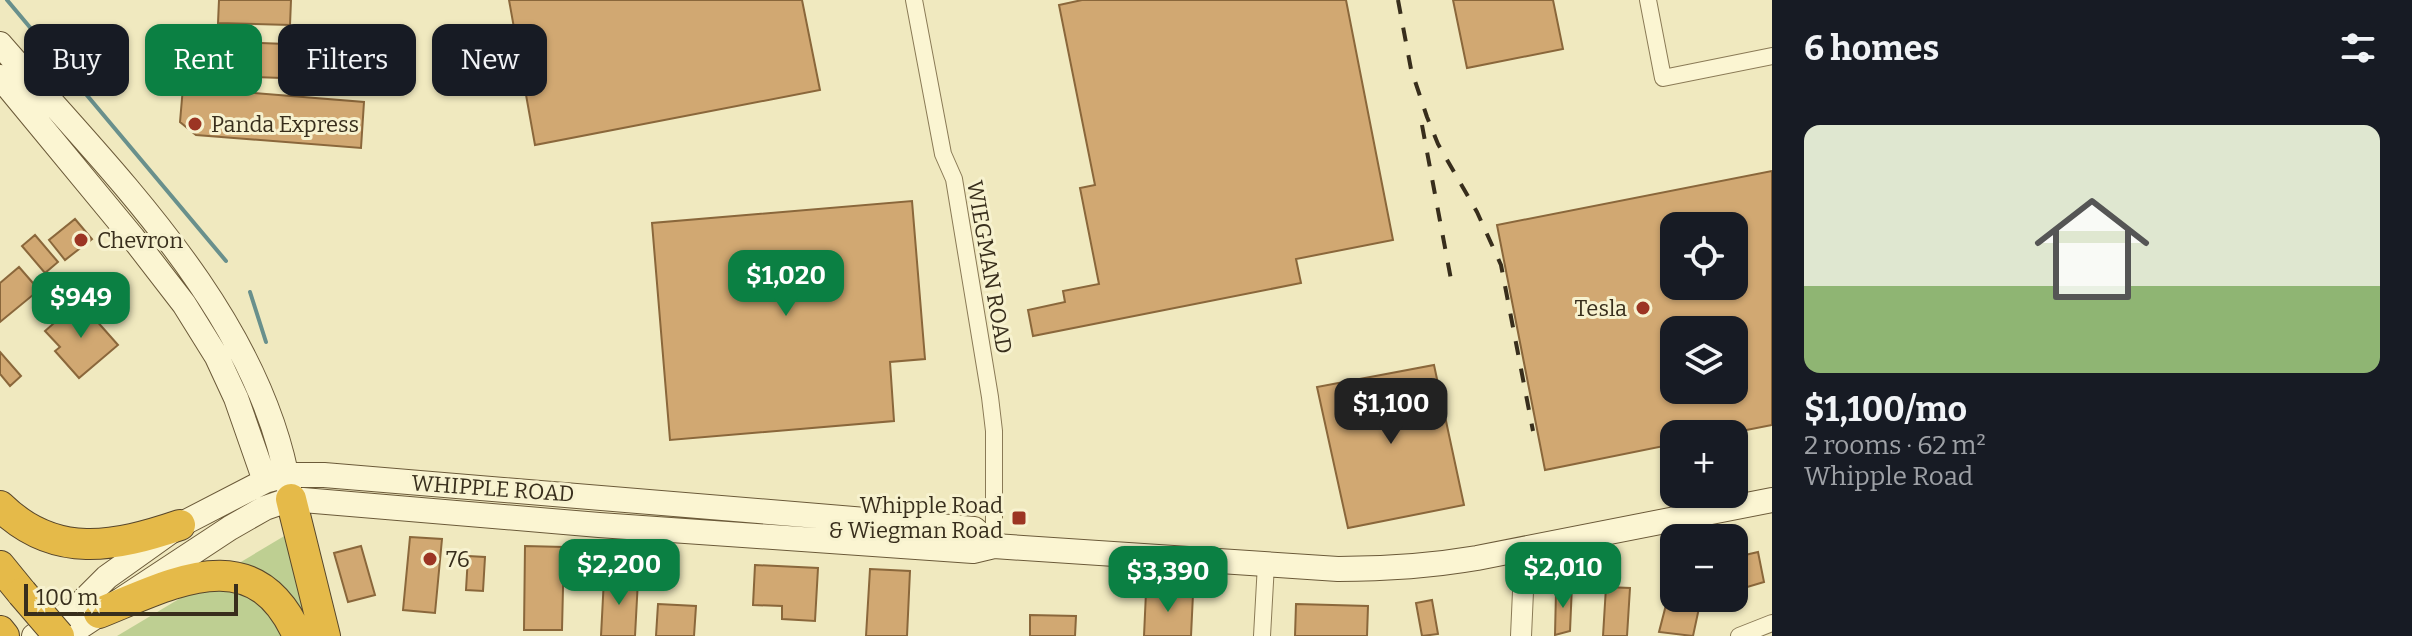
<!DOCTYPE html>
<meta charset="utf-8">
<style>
:root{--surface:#171b24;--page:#20242c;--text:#f1f3f6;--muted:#9ea1a6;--accent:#0b8043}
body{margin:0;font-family:Bitter,serif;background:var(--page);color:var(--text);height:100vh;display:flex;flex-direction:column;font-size:30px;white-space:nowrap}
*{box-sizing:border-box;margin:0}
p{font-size:26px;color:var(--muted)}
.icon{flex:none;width:44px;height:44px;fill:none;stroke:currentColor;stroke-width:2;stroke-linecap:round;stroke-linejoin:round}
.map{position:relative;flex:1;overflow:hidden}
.sheet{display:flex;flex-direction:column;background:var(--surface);width:640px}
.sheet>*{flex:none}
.banner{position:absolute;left:24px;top:24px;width:760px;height:72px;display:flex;gap:16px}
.fabs{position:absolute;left:1660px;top:212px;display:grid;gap:16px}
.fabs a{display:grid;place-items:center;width:88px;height:88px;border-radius:16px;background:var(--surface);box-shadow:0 2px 6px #0004;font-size:40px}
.scale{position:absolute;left:24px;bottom:20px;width:214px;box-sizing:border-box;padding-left:8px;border:4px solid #382e1c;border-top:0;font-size:22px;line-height:28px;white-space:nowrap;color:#382e1c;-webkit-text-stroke:6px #f7f2cf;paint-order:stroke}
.price{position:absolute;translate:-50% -68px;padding:0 18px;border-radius:16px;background:var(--accent);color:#fff;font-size:26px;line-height:52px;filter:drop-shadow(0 2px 4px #0008)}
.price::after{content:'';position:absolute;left:50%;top:48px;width:24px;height:18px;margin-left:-12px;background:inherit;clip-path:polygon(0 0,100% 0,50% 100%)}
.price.active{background:#222;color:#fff}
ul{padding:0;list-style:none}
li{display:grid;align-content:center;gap:16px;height:424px;padding:0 32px}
li span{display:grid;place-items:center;height:248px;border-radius:16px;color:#555}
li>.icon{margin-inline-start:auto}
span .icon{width:144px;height:144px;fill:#fffc;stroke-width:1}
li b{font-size:34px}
h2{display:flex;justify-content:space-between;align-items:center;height:96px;padding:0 32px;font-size:34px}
.pill{padding:0 28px;border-radius:16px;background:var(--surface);box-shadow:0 2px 6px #0004;font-size:28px;line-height:72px}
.pill.active{background:var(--accent);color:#fff}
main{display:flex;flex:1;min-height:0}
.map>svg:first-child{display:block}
</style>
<main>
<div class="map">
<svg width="1772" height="636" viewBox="0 0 1772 636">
<rect width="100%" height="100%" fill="#f0e9bf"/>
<!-- green -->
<path fill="#becf92" d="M286,535L313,636H117Z"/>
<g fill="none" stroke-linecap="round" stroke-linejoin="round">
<!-- stream -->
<path stroke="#69908c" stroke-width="4" d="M7,0L226,261
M250,292L266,342"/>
</g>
<!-- building -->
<path fill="#d1a872" stroke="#8a673b" stroke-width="2" fill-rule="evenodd" d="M219,0H291L290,25L218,23Z
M509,0H802L820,90L535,145Z
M1082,0H1346L1393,240L1296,259L1301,283L1033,336L1028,310L1065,302L1063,291L1099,284L1080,188L1095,185L1059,5Z
M1453,0H1553L1563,49L1467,68Z
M167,29H186V38L213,40V48H233L234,42L312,45L310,79L165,74Z
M183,87L364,102L361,148L196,135L180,122Z
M1772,171V425L1726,434H1674V444L1545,470L1497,225ZM1674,226H1734V286H1674ZM1674,330H1734V390H1674Z
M912,201L925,359L890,362L894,421L670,440L652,223Z
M75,219L92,239L65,260L49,240Z
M35,235L58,262L45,273L22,246Z
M19,267L39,290L0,322V283Z
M79,301L118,345L79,378L55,351L60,347L45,331Z
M0,352L21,376L10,386L0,374Z
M1434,365L1464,505L1348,528L1317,387Z
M410,537L442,539L435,613L403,610Z
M361,546L375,595L348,602L334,553Z
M525,546L564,547L562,630H524Z
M1744,548L1745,555L1758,552L1764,582L1734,591V550Z
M468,556L485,557L483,591L466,590Z
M755,565L818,568L815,621L782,619V606L753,605Z
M870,569L910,571L907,636H866Z
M604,578L638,580L635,636H601Z
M1572,585L1570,631L1555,635L1556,591Z
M1606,587L1630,588L1627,636H1603Z
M1146,592L1193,594L1191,636H1144Z
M1432,600L1438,634L1422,636L1416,603Z
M1667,601L1699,608L1693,636L1659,632Z
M658,604L696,606L694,636H656Z
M1296,604L1368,606L1367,636H1295Z
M1030,615L1076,616L1075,636H1030Z"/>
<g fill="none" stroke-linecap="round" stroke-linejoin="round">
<defs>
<path id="minor" d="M914,0L943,154L954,179L990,397L994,431V546
M1648,0L1663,78L1772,56
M1262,636L1266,564
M1739,636L1772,623"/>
<path id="tertiary" d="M1521,636L1525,547"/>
<path id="secondary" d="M0,44C112,173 260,314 289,489
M0,77L133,238L184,304L217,357L236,398L265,481
M34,636L76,608L107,577L180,525L265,481L287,475H324L974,529L994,546
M66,636L230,528L265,508L291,499L599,525L973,551L994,546L1338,569C1385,569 1430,566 1477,558L1772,500"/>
<path id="motorway" d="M291,499L325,636
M0,506C55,560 115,547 180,525
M0,566L22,593
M99,613C172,584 254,536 298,636
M0,631L4,636"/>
</defs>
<!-- minor casing -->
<use href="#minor" stroke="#8a7a56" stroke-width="18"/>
<!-- tertiary casing -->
<use href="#tertiary" stroke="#8a7a56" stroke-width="22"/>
<!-- secondary casing -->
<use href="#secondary" stroke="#6b5a39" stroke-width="26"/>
<!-- motorway casing -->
<use href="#motorway" stroke="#57462b" stroke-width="32"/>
<!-- minor -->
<use href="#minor" stroke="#fbf5d2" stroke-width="16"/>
<!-- tertiary -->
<use href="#tertiary" stroke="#fbf5d2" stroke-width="20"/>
<!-- secondary -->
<use href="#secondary" stroke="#fbf5d2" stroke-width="24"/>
<!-- motorway -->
<use href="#motorway" stroke="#e5ba49" stroke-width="30"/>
<!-- rail -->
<path stroke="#382e1c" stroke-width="4" stroke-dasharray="14 14" stroke-linecap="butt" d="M1398,0L1411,69L1427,117L1438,144L1477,212L1501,265L1533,431
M1422,125L1453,290"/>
<defs>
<path id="motorway-bridge" d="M22,593L59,636"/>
</defs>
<!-- motorway-bridge casing -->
<use href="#motorway-bridge" stroke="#57462b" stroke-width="32" stroke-linecap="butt"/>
<!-- motorway-bridge -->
<use href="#motorway-bridge" stroke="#e5ba49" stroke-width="30"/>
</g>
<!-- markers -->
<g fill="#9c3523" stroke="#f7f2cf" stroke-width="3">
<circle cx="195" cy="124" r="8"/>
<circle cx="81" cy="240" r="8"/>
<circle cx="1643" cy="308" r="8"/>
<rect x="1011" y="510" width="16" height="16" rx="4"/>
<circle cx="430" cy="559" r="8"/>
</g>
<g text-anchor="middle" stroke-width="6" stroke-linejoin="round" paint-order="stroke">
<!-- poi labels -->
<g font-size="22" fill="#382e1c" stroke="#f7f2cf" text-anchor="start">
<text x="211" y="132">Panda Express</text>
<text x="97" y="248">Chevron</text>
<text x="1627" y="316" text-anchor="end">Tesla</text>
<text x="1003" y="513" text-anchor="end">Whipple Road<tspan x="1003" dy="25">&amp; Wiegman Road</tspan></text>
<text x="446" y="567">76</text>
</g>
<!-- street labels -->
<g font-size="22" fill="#382e1c" stroke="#f7f2cf">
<text transform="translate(990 267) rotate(80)" y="8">WIEGMAN ROAD</text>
<text transform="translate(493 488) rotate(4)" y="8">WHIPPLE ROAD</text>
</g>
</g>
</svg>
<div class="fabs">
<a><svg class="icon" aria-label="locate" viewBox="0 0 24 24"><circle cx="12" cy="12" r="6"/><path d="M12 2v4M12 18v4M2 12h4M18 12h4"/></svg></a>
<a><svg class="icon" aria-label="layers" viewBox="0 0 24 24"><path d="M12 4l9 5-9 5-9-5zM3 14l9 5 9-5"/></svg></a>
<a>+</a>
<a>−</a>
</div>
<div class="scale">100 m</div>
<b class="price" style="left:786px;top:318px">$1,020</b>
<b class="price" style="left:81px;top:340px">$949</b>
<b class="price active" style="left:1391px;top:446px">$1,100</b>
<b class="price" style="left:619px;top:607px">$2,200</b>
<b class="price" style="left:1563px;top:610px">$2,010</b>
<b class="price" style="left:1168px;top:614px">$3,390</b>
<div class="banner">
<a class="pill">Buy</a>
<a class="pill active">Rent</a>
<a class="pill">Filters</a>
<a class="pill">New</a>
</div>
</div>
<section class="sheet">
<h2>6 homes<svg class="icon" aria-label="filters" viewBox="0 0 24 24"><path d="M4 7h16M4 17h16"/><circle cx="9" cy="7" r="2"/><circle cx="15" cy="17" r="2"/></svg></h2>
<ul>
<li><span style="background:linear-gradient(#dfe7d0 65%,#8fb573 0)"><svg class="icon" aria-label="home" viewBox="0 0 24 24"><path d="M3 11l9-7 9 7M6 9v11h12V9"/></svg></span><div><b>$1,100/mo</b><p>2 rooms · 62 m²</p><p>Whipple Road</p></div></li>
</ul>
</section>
</main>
